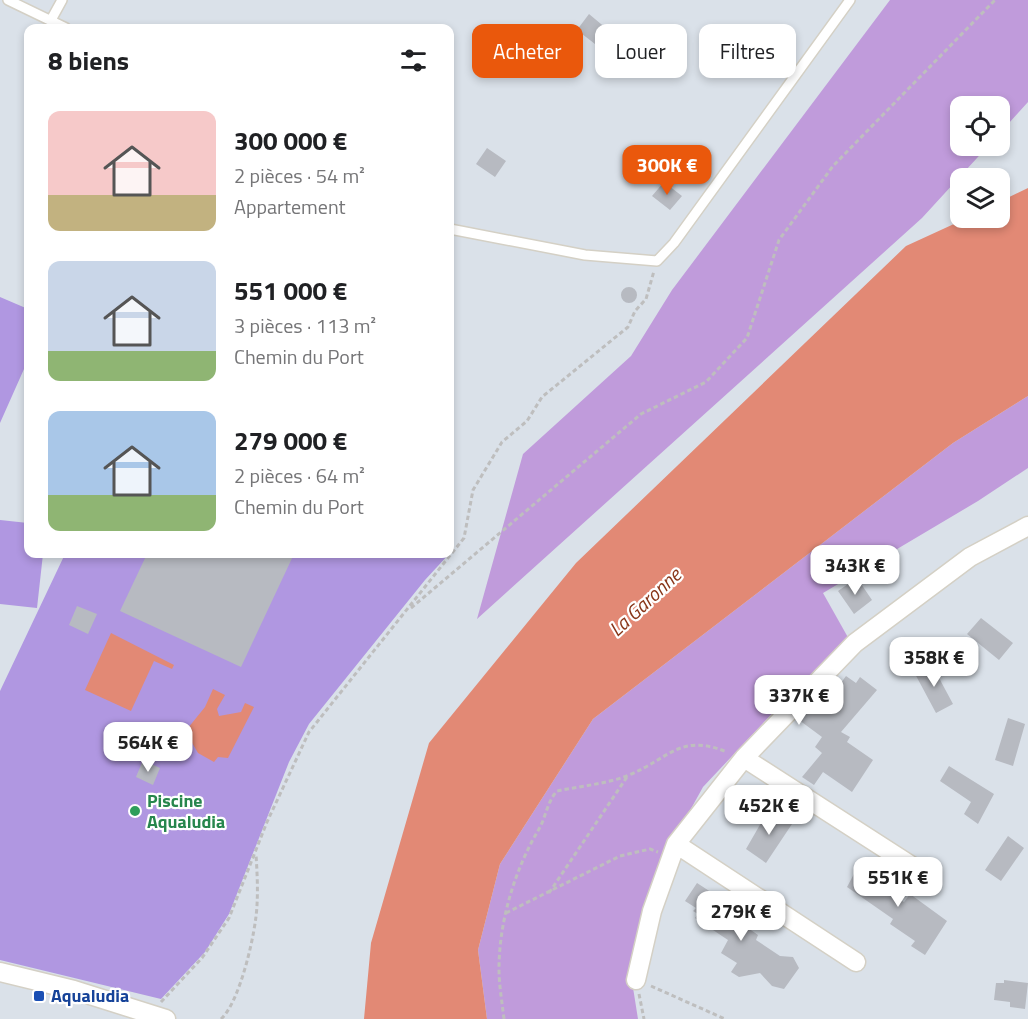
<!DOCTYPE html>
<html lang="fr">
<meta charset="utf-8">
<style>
:root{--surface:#fff;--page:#f6f6f6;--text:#202124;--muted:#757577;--accent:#ea580c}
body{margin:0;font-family:"Titillium Web",sans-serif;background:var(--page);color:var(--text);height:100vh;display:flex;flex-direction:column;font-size:22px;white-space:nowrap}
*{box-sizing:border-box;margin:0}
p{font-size:20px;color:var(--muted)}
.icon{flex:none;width:33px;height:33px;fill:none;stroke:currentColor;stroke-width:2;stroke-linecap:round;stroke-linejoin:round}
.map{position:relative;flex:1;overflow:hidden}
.drawer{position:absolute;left:24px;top:24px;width:430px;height:534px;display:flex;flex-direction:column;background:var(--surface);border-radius:12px;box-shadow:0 3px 9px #0003}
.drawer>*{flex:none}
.hud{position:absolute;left:472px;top:24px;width:465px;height:54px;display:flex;gap:12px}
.fabs{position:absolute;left:950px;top:96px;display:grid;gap:12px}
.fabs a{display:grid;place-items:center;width:60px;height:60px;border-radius:12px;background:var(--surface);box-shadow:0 3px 9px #0003;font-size:30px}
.price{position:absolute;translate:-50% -51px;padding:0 14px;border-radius:12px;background:#fff;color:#222;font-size:20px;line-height:39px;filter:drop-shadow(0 2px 3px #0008)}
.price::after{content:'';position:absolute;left:50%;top:36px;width:18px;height:14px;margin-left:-9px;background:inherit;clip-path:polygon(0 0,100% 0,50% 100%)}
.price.on{background:var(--accent);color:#fff}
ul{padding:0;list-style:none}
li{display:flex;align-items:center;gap:18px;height:150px;padding:0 24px}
li span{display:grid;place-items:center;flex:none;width:168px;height:120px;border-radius:12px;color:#555}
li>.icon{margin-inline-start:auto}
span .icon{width:72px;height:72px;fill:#fffc;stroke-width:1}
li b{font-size:26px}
h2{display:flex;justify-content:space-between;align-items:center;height:72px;padding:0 24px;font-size:26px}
.chip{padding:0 21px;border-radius:12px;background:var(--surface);box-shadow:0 3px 9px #0003;font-size:21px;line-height:54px}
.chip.on{background:var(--accent);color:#fff}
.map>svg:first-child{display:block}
</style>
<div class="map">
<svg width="1028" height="1019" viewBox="0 0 1028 1019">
<rect width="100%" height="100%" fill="#dae1e9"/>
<!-- green -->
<path fill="#c09bdb" d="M890,0H1028V102L999,134V106H960V146H988L922,218L477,619L523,454L631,356L672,290Z
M1028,396V468L978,501L823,593L850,641L798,686L703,787L660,865L631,975L638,1019H487L478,950L500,864L593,719L953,443Z"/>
<!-- pitch -->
<path fill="#b097e1" d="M0,297L28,309V360L0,423Z
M0,520L28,523V554H43L37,608L0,604Z
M65,554H449L425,580L309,724L289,762L229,914L205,952L161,999L0,960V691Z"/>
<!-- water -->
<path fill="#e28975" d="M1028,188V396L953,443L593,719L500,864L478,950L487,1019H364L371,943L429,743L576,563L906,246L967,218H999V202Z
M111,633L174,665L172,669L154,661L131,711L85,690Z
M213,689L225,695L217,709L219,716L241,712L245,703L254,707L228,758L218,757L214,762L198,753L187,734L188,728L205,707Z"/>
<!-- building -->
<path fill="#b7bac1" d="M589,14L607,29L595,44L577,30Z
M764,48L782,61L771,76L753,63Z
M487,148L506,161L495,177L476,164Z
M664,182L682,196L670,210L652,196Z
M621 295a8 8 0 1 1 16 0a8 8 0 1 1-16 0Z
M147,554H294L241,667L120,611Z
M857,578L872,600L854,614L838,591Z
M77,606L97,614L88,634L69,625Z
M981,618L1013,643L999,660L967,634Z
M931,663L953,704L936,713L914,672Z
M846,676L856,683L860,677L877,690L841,732L850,737L847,742L873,760L852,792L823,772L814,785L802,777L822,753L815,747L822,737L799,720L820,695L828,701Z
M1008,718L1025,724L1013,766L995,760Z
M143,760L160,768L153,785L136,777Z
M949,766L994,794L978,824L964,814L971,802L940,781Z
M769,809L792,824L766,863L746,849Z
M1008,836L1024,848L1001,881L985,870Z
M862,859L885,874L881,881L884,883L881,887L904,902L910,894L947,921L925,955L911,946L915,941L890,924L893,919L847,887Z
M697,883L720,898L717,903L733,913L731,916L758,935L756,940L780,956L793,957L799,968L784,989L772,986L760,973L739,977L731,972L737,963L721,953L728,940L695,918L698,914L693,911L696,908L685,901Z
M1004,980L1028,983L1025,1009L1010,1007V1002L994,1000L996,983H1004Z"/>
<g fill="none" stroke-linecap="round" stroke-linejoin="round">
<defs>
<path id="lane" d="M8,0L66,28
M51,20L62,0
M450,229L585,255L657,261L674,243L850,0"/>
<path id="street" d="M744,758L915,868
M676,844L856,962
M0,972L74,990L166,1019
M636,980L652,911L676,844L744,758L855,643L970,557L1028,526"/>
</defs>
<!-- lane casing -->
<use href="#lane" stroke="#d4d0c5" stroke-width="12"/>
<!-- street casing -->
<use href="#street" stroke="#d4d0c5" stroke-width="21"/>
<!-- path -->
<path stroke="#bebebe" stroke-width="3" stroke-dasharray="4.5 3" stroke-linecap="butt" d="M411,608L641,414L706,382L747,338L779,240L833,166L995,0
M549,893L627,777
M506,913L620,856L650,849L658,852
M651,986L725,1019
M639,994L644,1019
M161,1002L202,958L229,918L267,822L309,732L464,538L473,490L502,442L527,421L542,397L628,327L635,311L646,299L654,271
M221,1019C240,1002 256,932 257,905C258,888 257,871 256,854
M504,1019C502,1002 499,985 499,969C499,921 515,869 539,829C546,817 547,802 557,791C580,786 607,784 629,775C670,758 680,733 727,752"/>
<!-- lane -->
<use href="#lane" stroke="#fff" stroke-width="9"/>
<!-- street -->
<use href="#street" stroke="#fff" stroke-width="18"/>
</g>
<!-- markers -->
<circle fill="#2e9e5b" stroke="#fff" stroke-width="2" cx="135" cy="811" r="6"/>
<rect fill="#1a4fb4" stroke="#fff" stroke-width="2" x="33" y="990" width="12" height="12" rx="3"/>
<g text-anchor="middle" stroke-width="4.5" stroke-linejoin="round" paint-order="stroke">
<!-- leisure labels -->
<g font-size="18" font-weight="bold" fill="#27864d" stroke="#fff" text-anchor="start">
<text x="147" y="807">Piscine<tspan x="147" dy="21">Aqualudia</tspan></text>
</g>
<!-- transit labels -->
<g font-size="18" font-weight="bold" fill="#164399" stroke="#fff" text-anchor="start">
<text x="51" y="1002">Aqualudia</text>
</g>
<!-- water labels -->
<g font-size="20" font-style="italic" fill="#893619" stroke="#fff">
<text transform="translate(645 602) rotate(-43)" y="7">La Garonne</text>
</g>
</g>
</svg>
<div class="fabs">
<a><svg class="icon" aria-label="locate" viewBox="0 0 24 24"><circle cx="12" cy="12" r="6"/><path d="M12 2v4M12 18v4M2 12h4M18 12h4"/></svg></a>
<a><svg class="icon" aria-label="layers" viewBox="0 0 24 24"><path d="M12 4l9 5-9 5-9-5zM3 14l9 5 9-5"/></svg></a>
</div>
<b class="price on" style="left:667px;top:196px">300K €</b>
<b class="price" style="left:855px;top:596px">343K €</b>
<b class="price" style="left:934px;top:688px">358K €</b>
<b class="price" style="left:799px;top:726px">337K €</b>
<b class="price" style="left:148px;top:773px">564K €</b>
<b class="price" style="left:769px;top:836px">452K €</b>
<b class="price" style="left:898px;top:908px">551K €</b>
<b class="price" style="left:741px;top:942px">279K €</b>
<div class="hud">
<a class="chip on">Acheter</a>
<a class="chip">Louer</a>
<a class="chip">Filtres</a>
</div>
<section class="drawer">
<h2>8 biens<svg class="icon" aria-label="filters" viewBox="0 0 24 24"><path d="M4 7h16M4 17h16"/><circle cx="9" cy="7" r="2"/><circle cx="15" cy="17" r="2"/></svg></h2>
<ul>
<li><span style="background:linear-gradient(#f6c9c9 70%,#c2b280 0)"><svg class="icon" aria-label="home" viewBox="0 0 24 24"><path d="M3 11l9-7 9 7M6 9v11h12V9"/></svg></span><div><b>300 000 €</b><p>2 pièces · 54 m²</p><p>Appartement</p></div></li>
<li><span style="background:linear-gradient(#c9d6e8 75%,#8fb573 0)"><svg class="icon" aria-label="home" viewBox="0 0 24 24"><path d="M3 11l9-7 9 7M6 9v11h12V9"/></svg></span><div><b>551 000 €</b><p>3 pièces · 113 m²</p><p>Chemin du Port</p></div></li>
<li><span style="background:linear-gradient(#a9c7e8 70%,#8fb573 0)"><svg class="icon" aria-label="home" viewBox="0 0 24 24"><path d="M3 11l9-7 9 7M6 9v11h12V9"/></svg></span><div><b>279 000 €</b><p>2 pièces · 64 m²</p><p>Chemin du Port</p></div></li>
</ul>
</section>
</div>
